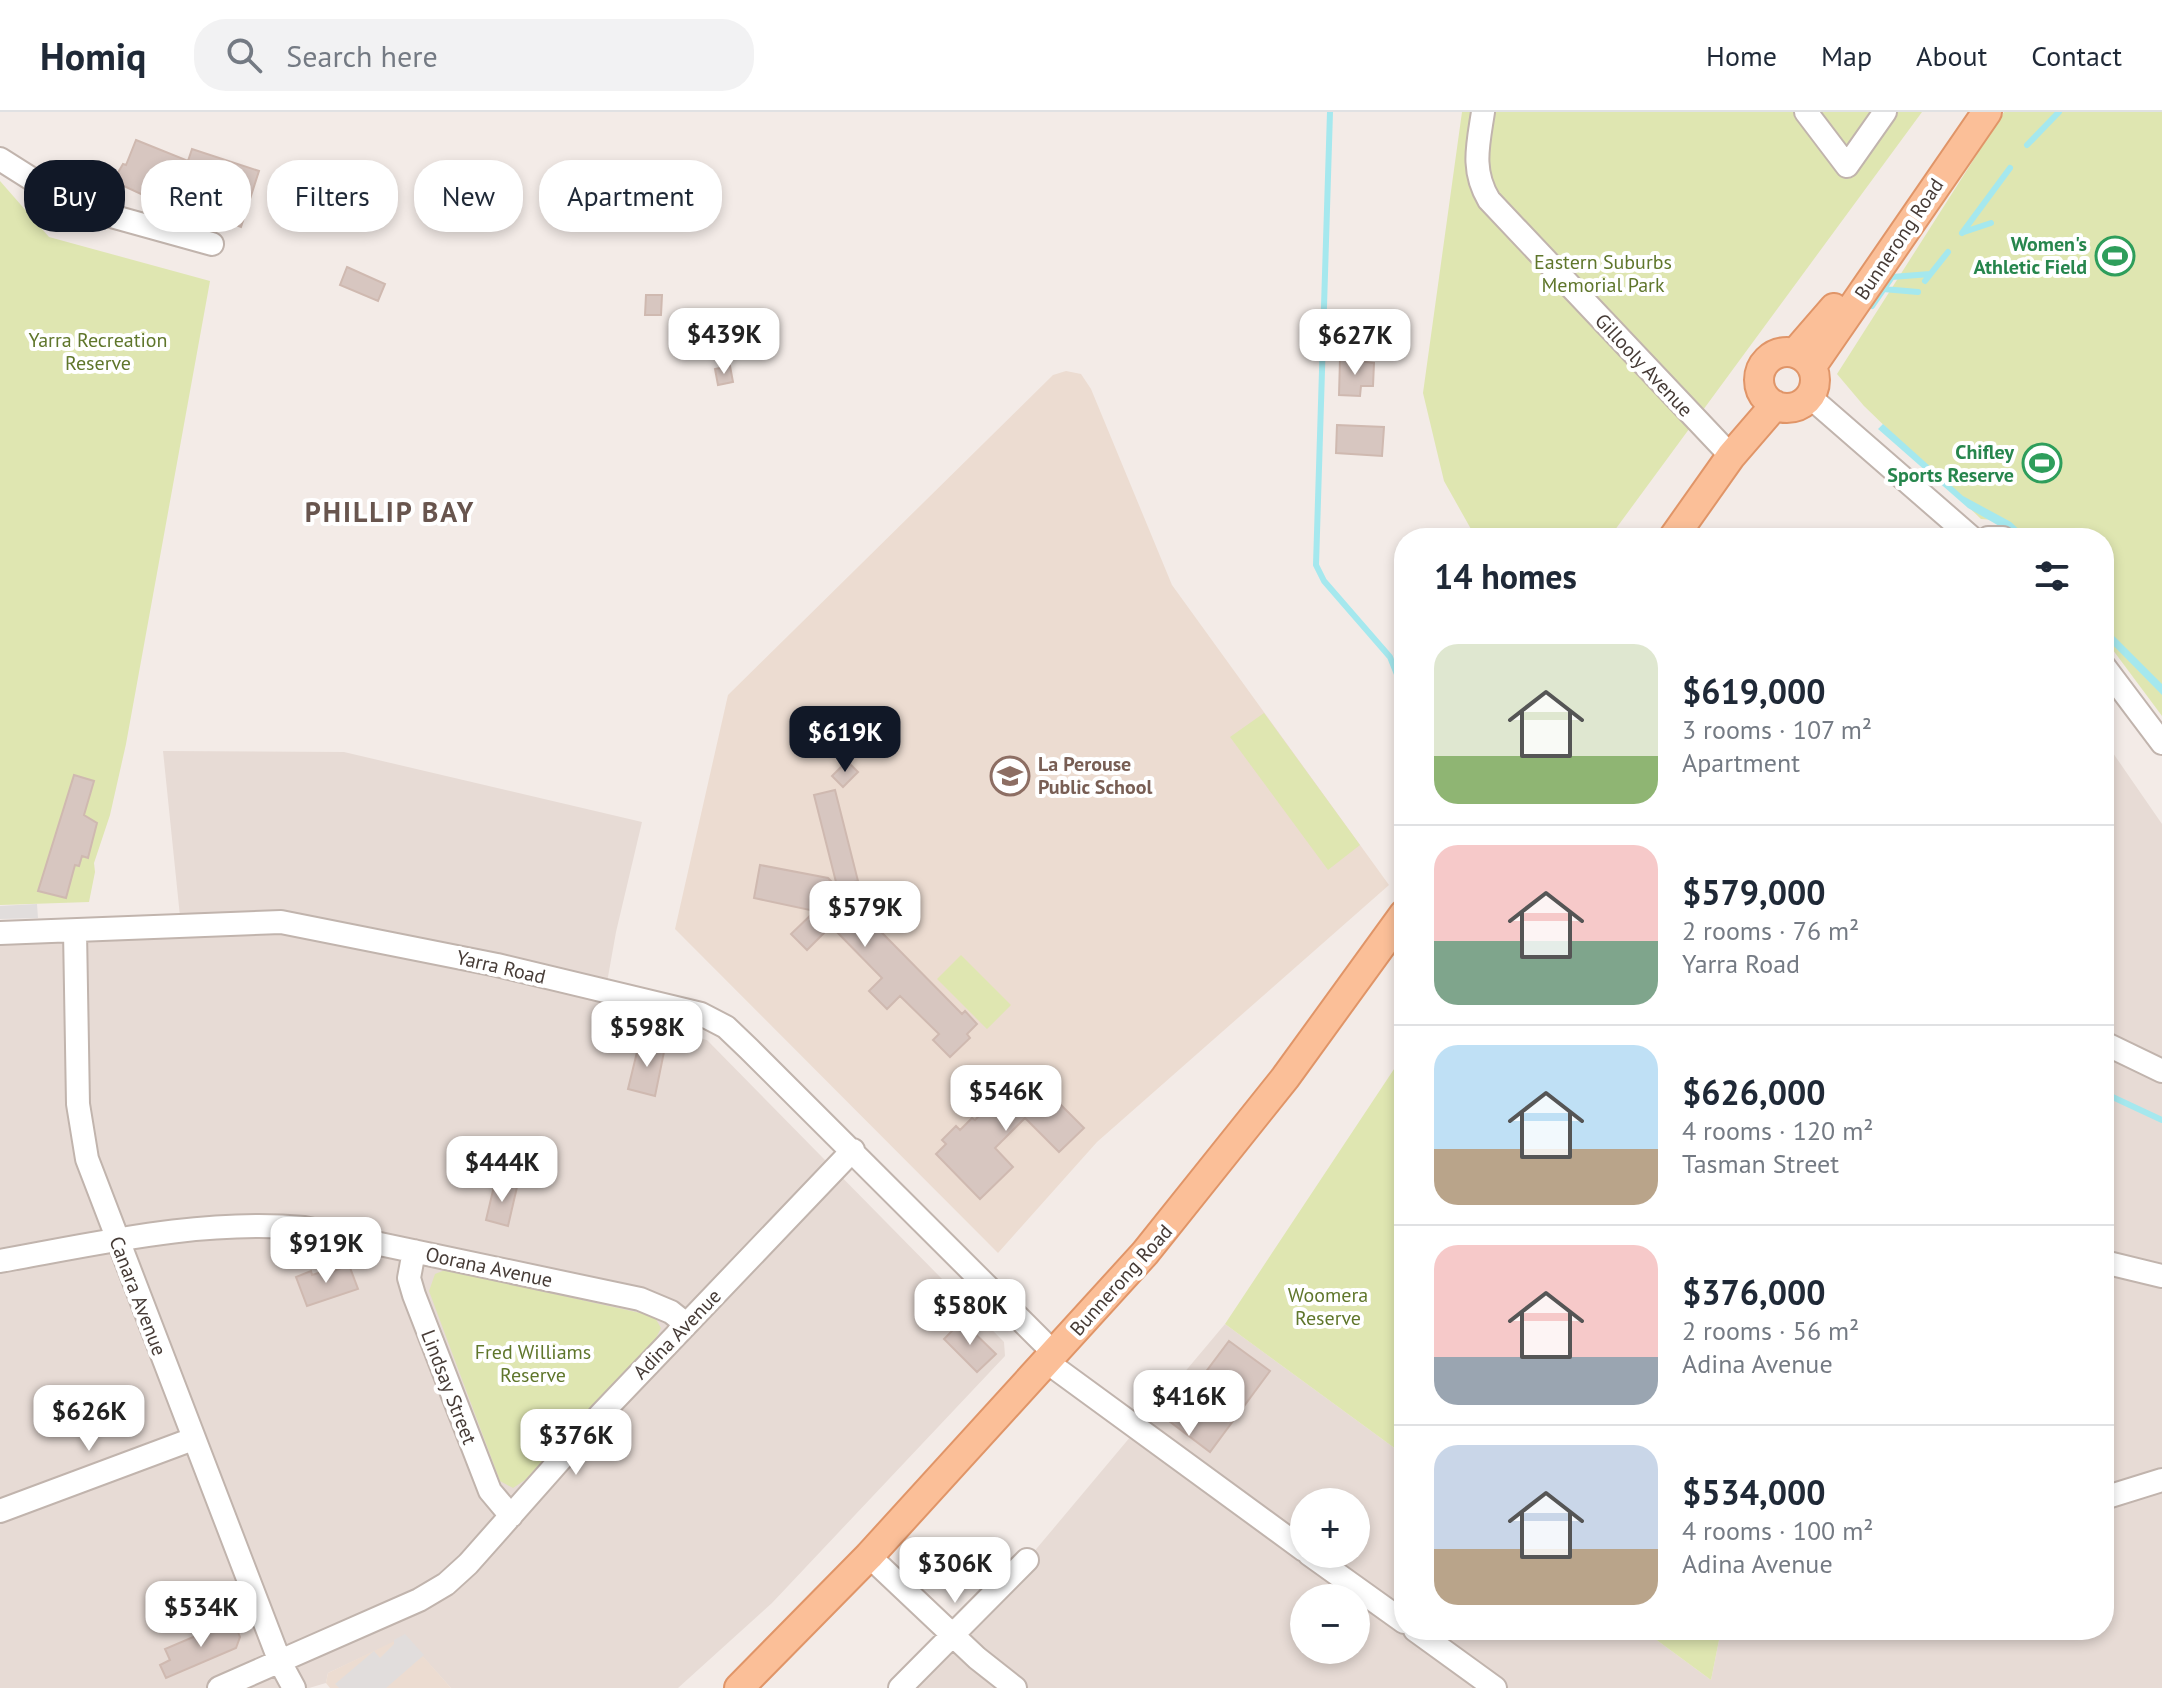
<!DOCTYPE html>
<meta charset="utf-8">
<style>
:root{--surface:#fff;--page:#f2f2f3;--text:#1f2937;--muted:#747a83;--line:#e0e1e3;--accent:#111827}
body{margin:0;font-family:"PT Sans",sans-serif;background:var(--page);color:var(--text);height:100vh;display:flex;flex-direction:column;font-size:30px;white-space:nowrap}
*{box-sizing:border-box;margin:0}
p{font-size:26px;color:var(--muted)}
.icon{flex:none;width:44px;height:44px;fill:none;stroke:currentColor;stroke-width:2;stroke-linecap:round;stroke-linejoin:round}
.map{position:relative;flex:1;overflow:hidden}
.side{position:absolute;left:1394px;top:416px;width:720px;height:1112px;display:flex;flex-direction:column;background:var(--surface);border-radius:32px;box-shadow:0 4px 12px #0003}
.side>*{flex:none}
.top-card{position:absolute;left:24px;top:48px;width:760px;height:72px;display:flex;gap:16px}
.controls{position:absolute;left:1290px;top:1376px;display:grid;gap:16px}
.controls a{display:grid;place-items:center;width:80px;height:80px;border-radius:50%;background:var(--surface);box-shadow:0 4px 12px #0003;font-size:40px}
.price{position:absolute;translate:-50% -68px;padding:0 18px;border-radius:16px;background:#fff;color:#222;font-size:26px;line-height:52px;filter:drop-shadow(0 2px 4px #0008)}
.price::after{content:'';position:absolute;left:50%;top:48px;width:24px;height:18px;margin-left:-12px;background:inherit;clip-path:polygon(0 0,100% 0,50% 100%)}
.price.active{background:var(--accent);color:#fff}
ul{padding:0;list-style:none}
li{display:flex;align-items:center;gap:24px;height:200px;padding:0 40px}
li+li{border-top:2px solid var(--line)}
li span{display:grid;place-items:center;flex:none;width:224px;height:160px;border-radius:24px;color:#555}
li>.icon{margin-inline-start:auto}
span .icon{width:96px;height:96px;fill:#fffc;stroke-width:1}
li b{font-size:34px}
h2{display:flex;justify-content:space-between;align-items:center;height:96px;padding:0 40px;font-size:34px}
.pill{padding:0 28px;border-radius:32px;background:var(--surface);box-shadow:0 4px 12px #0003;font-size:28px;line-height:72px}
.pill.active{background:var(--accent);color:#fff}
header{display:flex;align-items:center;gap:48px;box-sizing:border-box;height:112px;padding:0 40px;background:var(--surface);border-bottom:2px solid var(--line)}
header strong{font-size:38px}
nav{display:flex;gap:44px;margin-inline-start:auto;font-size:28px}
.search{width:560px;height:72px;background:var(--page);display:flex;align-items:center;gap:20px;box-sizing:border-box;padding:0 28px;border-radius:32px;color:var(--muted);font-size:30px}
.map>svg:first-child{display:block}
</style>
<header>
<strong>Homiq</strong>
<div class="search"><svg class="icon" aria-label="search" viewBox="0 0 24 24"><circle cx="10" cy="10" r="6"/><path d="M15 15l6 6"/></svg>Search here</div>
<nav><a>Home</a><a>Map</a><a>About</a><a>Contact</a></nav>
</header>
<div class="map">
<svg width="2162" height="1576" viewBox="0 0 2162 1576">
<rect width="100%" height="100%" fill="#f3ebe7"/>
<!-- residential -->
<path fill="#e7dbd5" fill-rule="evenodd" d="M2104,628L2162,712V1576H900L1027,1448L1225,1212L1404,1343V1518H1643L1711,1568L1721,1518H2104ZM1304,1390H1356V1442H1304ZM1304,1486H1356V1538H1304Z
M163,639L344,640L642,710L616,820L601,904L707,928L1004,1230L1005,1244L772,1491L678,1576H451L405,1525L328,1561L326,1571L309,1576H0V821L181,814Z"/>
<!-- education -->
<path fill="#ecdcd1" d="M1066,259L1081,262L1091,277L1172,473L1389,773L1097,1030L998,1141L675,817L728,583L1053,263Z
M405,1524L451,1576H330L326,1571L328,1561Z"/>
<!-- green -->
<path fill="#dfe6b1" d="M1462,0H1922L1609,426H1476L1444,369L1423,281Z
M2004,0H2162V604L2104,526V426H2023L2007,409L1981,407L1864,294L1837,262Z
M0,69L49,125L210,169L126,632L110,703L94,751L95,760L89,790L0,793Z
M1264,601L1360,733L1328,758L1230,625Z
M961,843L1011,893L987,917L937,867Z
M1404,942V1343L1225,1212Z
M445,1158L654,1204L661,1216L654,1230L525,1368L513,1376L500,1369L429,1179L435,1162Z
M1643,1518H1721L1711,1568Z"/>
<!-- parking -->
<path fill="#e1dddc" d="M37,792L38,806L0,807V794Z
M405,1522L424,1543L386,1576H339L335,1572L374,1539L380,1546L394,1532V1528Z"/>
<!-- water -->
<path fill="#a5e8ee" d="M1883,312L1963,384L2011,410L2028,426H2020L1968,396L1878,317Z
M2104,514L2162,572V583L2104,524Z"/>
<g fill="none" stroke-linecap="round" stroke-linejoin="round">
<!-- stream -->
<path stroke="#a5e8ee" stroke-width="6" d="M1330,0L1316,453L1324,469L1390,545L1404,580
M2027,33L2059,0
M1964,120L1991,111
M1962,121L2010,56
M1925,169L1948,140
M1883,177L1918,180
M1872,194L1892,165L1930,162
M2104,981L2162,1008"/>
</g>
<!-- building -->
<path fill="#d7c6c0" stroke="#cfb9b0" stroke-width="2" d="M136,28L188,49L192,37L259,59L241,115L158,85L156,89L113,69L123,52L126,53Z
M347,155L385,172L378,189L340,173Z
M646,183H662L661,203H645Z
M1340,247L1374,251L1373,274H1361L1360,284L1339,283Z
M730,254L733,270L718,273L715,257Z
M1337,313L1384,315L1382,344L1336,341Z
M847,649L858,660L843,675L832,664Z
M74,663L94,669L84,703L97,711L88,746L82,744L79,754L75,753L66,786L38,779Z
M835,678L858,769L837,774L814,683Z
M760,753L828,766L962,902L965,899L977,912L967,922L970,926L950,945L933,928L939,922L900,884L887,897L869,879L882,866L831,814L807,838L791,822L815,799L754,786Z
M645,930L665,935L655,984L628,977L638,936L643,937Z
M1035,957L1055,977L1050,982L1084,1016L1059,1040L1025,1006L995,1036L1013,1055L980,1087L936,1042L946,1032L942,1028L956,1014L960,1018L972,1006L975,1008L996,987L1000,991Z
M495,1070L517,1075L508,1114L486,1108Z
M349,1153L358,1177L307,1194L296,1165L311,1159L312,1163L328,1158L329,1161Z
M962,1209L996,1242L977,1260L944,1227Z
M1229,1229L1270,1259L1210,1340L1169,1309Z
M233,1508L240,1525L236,1536L166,1566L160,1553L170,1548L165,1537Z"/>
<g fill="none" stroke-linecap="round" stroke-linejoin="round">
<defs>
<path id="minor" d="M1483,0C1478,33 1471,58 1489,88L1731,344
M1806,0L1847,54L1885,0
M0,47L49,78L93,99L212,132
M1810,285L1972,426
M1988,426H2003
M2104,554L2162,631
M75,819L78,992L87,1047L280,1550L294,1576
M0,821L281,810L497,853L701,902L726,915L749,937L1055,1242
M2104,931L2162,959
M414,1139L409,1166L414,1183L490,1379L511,1404
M0,1149C100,1131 202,1107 304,1116L640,1187L671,1200L686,1212
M2104,1150L2162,1164
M1047,1250L1304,1438
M2104,1386L2162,1368
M0,1399L193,1327
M1309,1442L1404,1510
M869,1444L977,1546L1015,1576
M1415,1518L1495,1576
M219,1576L419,1488L446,1472L468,1452L600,1303L853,1038
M900,1576L1027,1448"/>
<path id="major" d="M1759 268a28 28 0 1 1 56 0a28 28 0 1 1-56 0Z
M1795,241L1834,196
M1812,254L1987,0
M1673,426L1731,344L1775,293
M739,1576L869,1444L1145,1141L1285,966L1404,802"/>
</defs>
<!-- minor casing -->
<use href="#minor" stroke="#c1b4ad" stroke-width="26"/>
<!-- major casing -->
<use href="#major" stroke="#e09568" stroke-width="32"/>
<!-- minor -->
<use href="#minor" stroke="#fff" stroke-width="22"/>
<!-- major -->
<use href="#major" stroke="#fbbf98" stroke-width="28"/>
</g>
<!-- icons -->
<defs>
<symbol id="stadium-ring" viewBox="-11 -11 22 22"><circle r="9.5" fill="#fff" stroke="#2e9e5b" stroke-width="1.5"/><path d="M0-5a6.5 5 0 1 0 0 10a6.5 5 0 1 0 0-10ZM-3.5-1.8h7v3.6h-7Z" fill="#2e9e5b"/></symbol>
<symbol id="school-ring" viewBox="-11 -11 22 22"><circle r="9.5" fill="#fff" stroke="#8d6e63" stroke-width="1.5"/><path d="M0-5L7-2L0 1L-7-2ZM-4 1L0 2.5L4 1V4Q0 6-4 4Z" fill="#8d6e63"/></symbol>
</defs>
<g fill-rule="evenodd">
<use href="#stadium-ring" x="2093" y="122" width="44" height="44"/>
<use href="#stadium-ring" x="2020" y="329" width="44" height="44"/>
<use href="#school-ring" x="988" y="642" width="44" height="44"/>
</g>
<g text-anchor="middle" stroke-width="8" stroke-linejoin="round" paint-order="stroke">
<!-- street labels -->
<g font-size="20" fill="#463b36" stroke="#fff">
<text transform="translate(1899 127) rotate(-56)" y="7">Bunnerong Road</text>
<text transform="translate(1644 253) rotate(47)" y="7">Gillooly Avenue</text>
<text transform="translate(501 855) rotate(13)" y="7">Yarra Road</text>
<text transform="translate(489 1155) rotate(12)" y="7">Oorana Avenue</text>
<text transform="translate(1121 1168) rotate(-48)" y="7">Bunnerong Road</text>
<text transform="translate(138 1184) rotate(69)" y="7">Canara Avenue</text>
<text transform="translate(677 1222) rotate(-46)" y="7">Adina Avenue</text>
<text transform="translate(449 1275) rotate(69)" y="7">Lindsay Street</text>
</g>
<!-- leisure labels -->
<g font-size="20" font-weight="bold" fill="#27864d" stroke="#fff" text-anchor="end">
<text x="2087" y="139">Women's<tspan x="2087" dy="23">Athletic Field</tspan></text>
<text x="2014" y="347">Chifley<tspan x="2014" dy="23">Sports Reserve</tspan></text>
</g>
<!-- park labels -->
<g font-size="20" fill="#5f762b" stroke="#fff">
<text x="1603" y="157">Eastern Suburbs<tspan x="1603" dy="23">Memorial Park</tspan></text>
<text x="98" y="235">Yarra Recreation<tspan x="98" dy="23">Reserve</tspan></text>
<text x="1328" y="1190">Woomera<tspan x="1328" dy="23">Reserve</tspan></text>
<text x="533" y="1247">Fred Williams<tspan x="533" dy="23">Reserve</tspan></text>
</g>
<!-- education labels -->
<g font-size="20" font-weight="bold" fill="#785e54" stroke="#fff" text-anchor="start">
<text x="1038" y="659">La Perouse<tspan x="1038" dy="23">Public School</tspan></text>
</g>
<!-- district labels -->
<g font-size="28" font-weight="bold" letter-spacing="2" fill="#68554e" stroke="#fff">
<text x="390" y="410">PHILLIP BAY</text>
</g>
</g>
</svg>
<div class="controls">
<a>+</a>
<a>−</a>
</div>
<b class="price" style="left:724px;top:264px">$439K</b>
<b class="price" style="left:1355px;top:265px">$627K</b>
<b class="price active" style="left:845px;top:662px">$619K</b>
<b class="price" style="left:865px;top:837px">$579K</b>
<b class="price" style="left:647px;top:957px">$598K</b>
<b class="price" style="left:1006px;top:1021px">$546K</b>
<b class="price" style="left:502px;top:1092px">$444K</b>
<b class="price" style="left:326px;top:1173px">$919K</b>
<b class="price" style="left:970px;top:1235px">$580K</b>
<b class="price" style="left:1189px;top:1326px">$416K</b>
<b class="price" style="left:89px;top:1341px">$626K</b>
<b class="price" style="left:576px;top:1365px">$376K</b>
<b class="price" style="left:955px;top:1493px">$306K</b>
<b class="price" style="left:201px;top:1537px">$534K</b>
<div class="top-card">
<a class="pill active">Buy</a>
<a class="pill">Rent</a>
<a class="pill">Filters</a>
<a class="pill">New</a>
<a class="pill">Apartment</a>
</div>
<section class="side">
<h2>14 homes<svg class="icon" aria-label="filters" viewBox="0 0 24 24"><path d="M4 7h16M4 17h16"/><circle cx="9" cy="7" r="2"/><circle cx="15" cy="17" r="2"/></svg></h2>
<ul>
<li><span style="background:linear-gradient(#dfe7d0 70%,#8fb573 0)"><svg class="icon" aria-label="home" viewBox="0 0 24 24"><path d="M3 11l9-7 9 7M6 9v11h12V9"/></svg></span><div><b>$619,000</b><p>3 rooms · 107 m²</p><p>Apartment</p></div></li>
<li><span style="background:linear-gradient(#f6c9c9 60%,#7fa58c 0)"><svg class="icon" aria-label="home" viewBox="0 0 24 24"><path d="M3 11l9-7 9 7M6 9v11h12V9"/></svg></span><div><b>$579,000</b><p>2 rooms · 76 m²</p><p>Yarra Road</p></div></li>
<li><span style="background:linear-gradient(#bfe0f5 65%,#b9a48a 0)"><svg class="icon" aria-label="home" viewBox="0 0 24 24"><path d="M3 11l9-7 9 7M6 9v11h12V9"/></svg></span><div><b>$626,000</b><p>4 rooms · 120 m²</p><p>Tasman Street</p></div></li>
<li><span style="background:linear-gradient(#f6c9c9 70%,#9aa5b1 0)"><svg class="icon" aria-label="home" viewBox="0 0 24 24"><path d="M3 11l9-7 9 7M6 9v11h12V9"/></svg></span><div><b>$376,000</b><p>2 rooms · 56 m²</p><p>Adina Avenue</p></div></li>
<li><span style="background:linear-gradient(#c9d6e8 65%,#b9a48a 0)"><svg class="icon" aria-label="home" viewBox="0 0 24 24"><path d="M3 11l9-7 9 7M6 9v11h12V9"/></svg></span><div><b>$534,000</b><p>4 rooms · 100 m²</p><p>Adina Avenue</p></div></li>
</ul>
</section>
</div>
